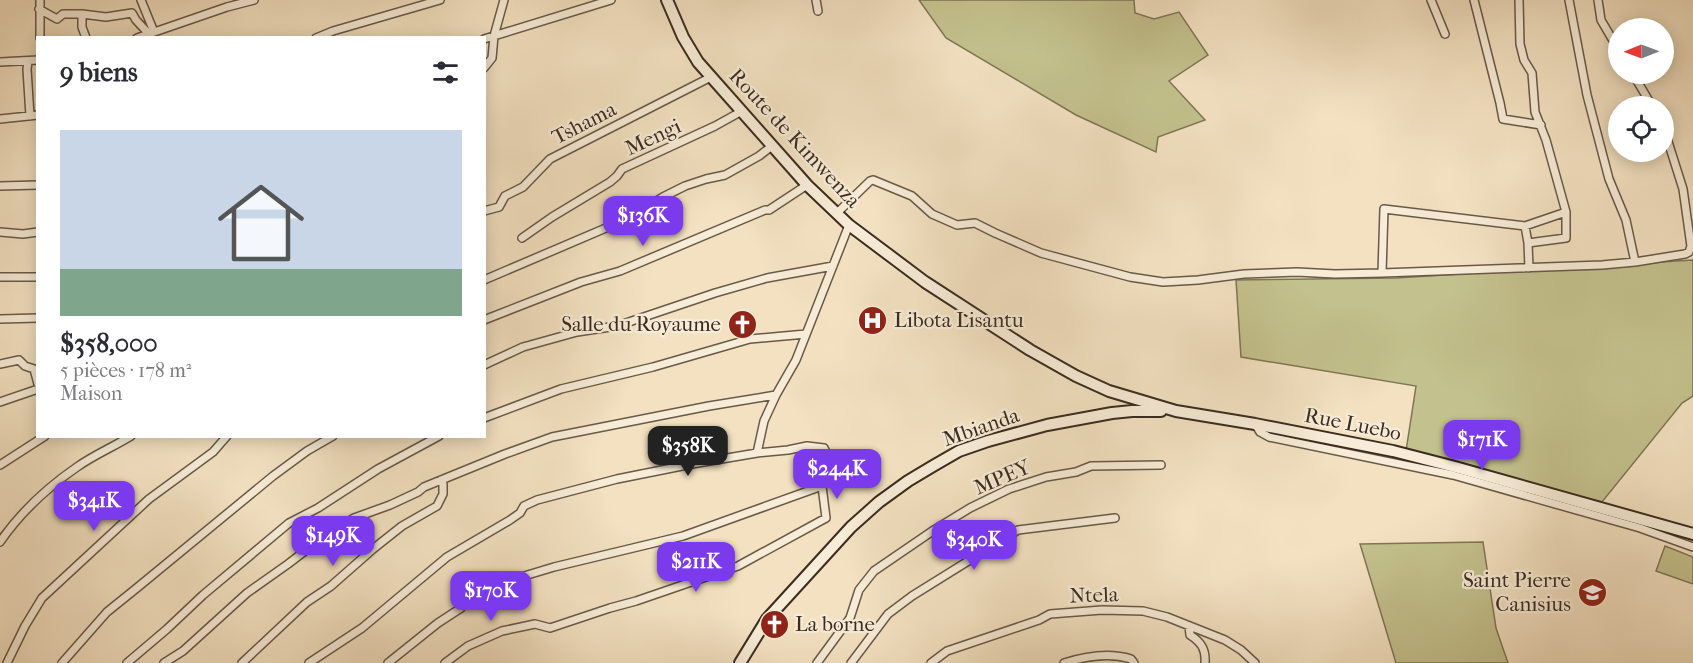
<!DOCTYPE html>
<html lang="fr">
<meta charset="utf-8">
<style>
:root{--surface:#fff;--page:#f2f2f3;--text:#2b2b33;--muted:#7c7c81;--accent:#7c3aed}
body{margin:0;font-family:"IM FELL French Canon",serif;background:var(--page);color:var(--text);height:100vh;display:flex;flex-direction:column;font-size:22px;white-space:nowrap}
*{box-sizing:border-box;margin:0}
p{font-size:20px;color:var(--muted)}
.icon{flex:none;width:33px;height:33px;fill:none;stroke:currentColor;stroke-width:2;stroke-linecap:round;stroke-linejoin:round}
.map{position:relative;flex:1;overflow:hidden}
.drawer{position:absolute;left:36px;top:36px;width:450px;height:402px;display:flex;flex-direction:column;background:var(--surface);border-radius:0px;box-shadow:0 3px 15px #0003}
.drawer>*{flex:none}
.needle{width:39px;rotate:269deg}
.buttons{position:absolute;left:1608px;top:18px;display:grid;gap:12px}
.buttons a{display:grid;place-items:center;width:66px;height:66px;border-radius:50%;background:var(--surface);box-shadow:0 3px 15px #0003;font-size:30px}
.price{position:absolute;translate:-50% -51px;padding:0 14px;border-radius:12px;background:var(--accent);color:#fff;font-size:20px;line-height:39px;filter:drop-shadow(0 2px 3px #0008)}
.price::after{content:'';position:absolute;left:50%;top:36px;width:18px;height:14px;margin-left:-9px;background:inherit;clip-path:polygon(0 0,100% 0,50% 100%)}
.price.selected{background:#222;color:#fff}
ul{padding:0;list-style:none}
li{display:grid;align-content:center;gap:12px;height:318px;padding:0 24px}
li span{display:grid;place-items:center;height:186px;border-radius:0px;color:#555}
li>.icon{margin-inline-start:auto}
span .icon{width:108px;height:108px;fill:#fffc;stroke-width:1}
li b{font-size:26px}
h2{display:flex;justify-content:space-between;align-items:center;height:72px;padding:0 24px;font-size:26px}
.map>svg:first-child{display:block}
</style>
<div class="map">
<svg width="1693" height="663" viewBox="0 0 1693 663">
<rect width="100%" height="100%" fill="#f3e1c1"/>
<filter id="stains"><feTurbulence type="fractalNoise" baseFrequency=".00333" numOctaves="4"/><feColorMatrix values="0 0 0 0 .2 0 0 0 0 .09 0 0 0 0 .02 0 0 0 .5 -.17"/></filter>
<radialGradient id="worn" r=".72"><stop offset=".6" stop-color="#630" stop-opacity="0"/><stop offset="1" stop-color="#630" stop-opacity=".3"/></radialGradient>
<!-- green -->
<path fill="#c3c18d" stroke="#7f7656" stroke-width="1.5" d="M919,0H1134L1135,13L1154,19L1179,12L1208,55L1169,81L1205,120L1158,137L1156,152L1076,115L946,38Z
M1693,260V396L1682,403L1602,502L1406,451L1416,386L1241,357L1236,280L1396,278Z
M1483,542L1496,628L1508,663H1396L1360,544Z
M1665,546L1693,557V584L1656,571Z"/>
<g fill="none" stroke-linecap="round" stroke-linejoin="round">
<defs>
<path id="street" d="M40,0V38
M141,0L154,32
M816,0L818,11
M1431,0L1445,34
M1474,0L1500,103L1503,119L1541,125
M1519,0L1520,44L1524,60L1532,73L1535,112L1546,140L1566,212V238L1528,243L1529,268
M1569,0L1587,95L1609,179L1626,220L1635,262
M1598,0L1601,20L1618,49
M39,9L57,19L63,14H82L106,17L132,13L136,20L148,33
M82,14V27L86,38
M137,38L227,7L254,0
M316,38L333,31L440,0
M484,39L611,0
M0,62L38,60
M28,62L27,69L30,116
M484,68L492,58L494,36L504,0
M1633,74L1652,106
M0,119L38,115
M0,186L38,185
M484,211L499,207L505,196L523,187L550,159L711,77
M837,213L870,181L873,180L912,196L932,214L957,225L975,223L995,233L1041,253L1130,277L1163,282L1198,280L1244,274L1297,272L1335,274L1382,273L1602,265L1635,262L1685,254L1689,252L1691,246L1683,189L1664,129
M1525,226L1528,243
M0,232L23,234L38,232
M522,238L552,217L610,182L617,176L622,169L715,126L742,111
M1382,273L1384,209L1525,226L1566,212
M0,277H38
M484,280L627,219L663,197L685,186L706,179L725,175L759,156L772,146
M0,319L38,318
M484,320L581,282L620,271L765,210H769L807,185
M0,364L19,360L25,366L34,369L38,384
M484,365L523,347L577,332L617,326L715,293L767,278L833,266
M0,402L38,389
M484,418L561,389L653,367L750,339L806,334
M1255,424L1260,432L1269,437L1453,475L1640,528L1693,547
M757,453L764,421L776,395L796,360L849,225
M0,465L45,436
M0,542C20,513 48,487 77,467C94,455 113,447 131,436
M1189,626L1190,635C1201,642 1206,649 1205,663
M7,663L25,626L42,598L149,499L213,452L227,436
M62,663L107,612L138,587L273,476L307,451L333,436
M127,663L167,629L203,595L289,523L318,508L378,469L439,436
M164,663L183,651L247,593L288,564L318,541L354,518L390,505L418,492L424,487L505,454L552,437L709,406L776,395
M242,663L307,602L331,586L373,549L402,526L437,506L443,494V484L441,480
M309,663L362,628L447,557L510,520L520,513L524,506L537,500L617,479L692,464L757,453L788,450L807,446L824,448L827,454L822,486L826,518L738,566L636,601L610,608L550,628L535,624L502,631L468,646L445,663
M388,663L438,623L461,608L470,596L491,586L554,567L683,536L822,486
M817,663L850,618L859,590L874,571L934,530L970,508L1009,489L1046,477L1076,472L1091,466L1161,465
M851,663L888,614L912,596L1018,530L1115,518
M931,663L947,651L1039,620L1050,614L1102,610L1143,611L1167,617L1225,640L1241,650L1255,663
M1064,663C1086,656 1109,652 1131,659L1134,663"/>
<path id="secondary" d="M667,0L683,37L698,62L807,185L849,225L925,282L1030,350L1076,376L1109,391L1176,411L1255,424L1393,451L1455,467L1693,534
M740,663L767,619L851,527L879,502L908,481L933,466L959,451L988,441L1047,425L1112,413L1132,411H1161"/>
</defs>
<!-- street casing -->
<use href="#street" stroke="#695948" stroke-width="10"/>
<!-- secondary casing -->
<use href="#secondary" stroke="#3b2c20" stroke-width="14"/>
<!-- street -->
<use href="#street" stroke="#f7ecd7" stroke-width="7"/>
<!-- secondary -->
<use href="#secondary" stroke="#f7ecd7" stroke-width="10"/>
</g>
<!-- icons -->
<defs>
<symbol id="hospital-disc" viewBox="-11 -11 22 22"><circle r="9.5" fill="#8f2418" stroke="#f7ecd7"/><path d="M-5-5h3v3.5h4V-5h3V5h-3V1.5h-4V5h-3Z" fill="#fff"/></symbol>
<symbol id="church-disc" viewBox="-11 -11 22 22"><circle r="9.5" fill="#8f2418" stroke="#f7ecd7"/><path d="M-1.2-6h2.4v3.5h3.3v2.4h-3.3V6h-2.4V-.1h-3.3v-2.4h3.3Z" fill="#fff"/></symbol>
<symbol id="university-disc" viewBox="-11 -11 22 22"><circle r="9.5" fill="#8f2418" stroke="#f7ecd7"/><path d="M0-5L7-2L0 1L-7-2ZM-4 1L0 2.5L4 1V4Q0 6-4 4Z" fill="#fff"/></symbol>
</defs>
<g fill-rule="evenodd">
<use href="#hospital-disc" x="856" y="304" width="33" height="33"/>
<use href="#church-disc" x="726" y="308" width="33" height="33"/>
<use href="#university-disc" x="1576" y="576" width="33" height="33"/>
<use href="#church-disc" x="758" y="608" width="33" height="33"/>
</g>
<g text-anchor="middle" stroke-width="4.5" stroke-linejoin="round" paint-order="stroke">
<!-- street labels -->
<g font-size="21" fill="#3b2c20" stroke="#f7ecd7">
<text transform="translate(584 123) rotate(-27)" y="7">Tshama</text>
<text transform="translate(653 137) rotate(-25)" y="7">Mengi</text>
<text transform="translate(795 138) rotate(47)" y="7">Route de Kimwenza</text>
<text transform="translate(1353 424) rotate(11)" y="7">Rue Luebo</text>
<text transform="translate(981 427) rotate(-19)" y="7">Mbianda</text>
<text transform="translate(1002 477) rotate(-23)" y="7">MPEY</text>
<text transform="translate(1094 595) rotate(-2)" y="7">Ntela</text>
</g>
<!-- poi labels -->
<g font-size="21" fill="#3b2c20" stroke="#f7ecd7" text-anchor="start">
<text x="894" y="327">Libota Lisantu</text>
<text x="721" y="331" text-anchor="end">Salle du Royaume</text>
<text x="1571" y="587" text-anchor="end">Saint Pierre<tspan x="1571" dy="24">Canisius</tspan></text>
<text x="795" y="631">La borne</text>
</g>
</g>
<rect width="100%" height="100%" filter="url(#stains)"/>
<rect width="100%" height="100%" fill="url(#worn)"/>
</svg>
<div class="buttons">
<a><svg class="needle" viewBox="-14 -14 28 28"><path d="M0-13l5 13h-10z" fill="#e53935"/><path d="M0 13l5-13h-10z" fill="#7c7c81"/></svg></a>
<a><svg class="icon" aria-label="locate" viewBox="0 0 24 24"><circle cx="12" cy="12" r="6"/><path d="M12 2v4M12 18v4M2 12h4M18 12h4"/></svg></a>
</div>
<b class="price" style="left:643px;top:247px">$136K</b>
<b class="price" style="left:1482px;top:471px">$171K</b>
<b class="price selected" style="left:688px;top:477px">$358K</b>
<b class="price" style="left:837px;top:500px">$244K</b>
<b class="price" style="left:94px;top:532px">$341K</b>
<b class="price" style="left:333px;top:567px">$149K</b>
<b class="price" style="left:974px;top:571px">$340K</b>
<b class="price" style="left:696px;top:593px">$211K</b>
<b class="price" style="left:491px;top:622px">$170K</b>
<section class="drawer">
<h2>9 biens<svg class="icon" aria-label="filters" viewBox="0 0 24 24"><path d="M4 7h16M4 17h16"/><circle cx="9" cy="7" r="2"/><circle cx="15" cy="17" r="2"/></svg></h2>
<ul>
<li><span style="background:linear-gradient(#c9d6e8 75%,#7fa58c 0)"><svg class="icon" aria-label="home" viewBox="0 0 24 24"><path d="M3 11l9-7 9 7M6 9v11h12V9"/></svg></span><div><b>$358,000</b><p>5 pièces · 178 m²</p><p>Maison</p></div></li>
</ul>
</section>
</div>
